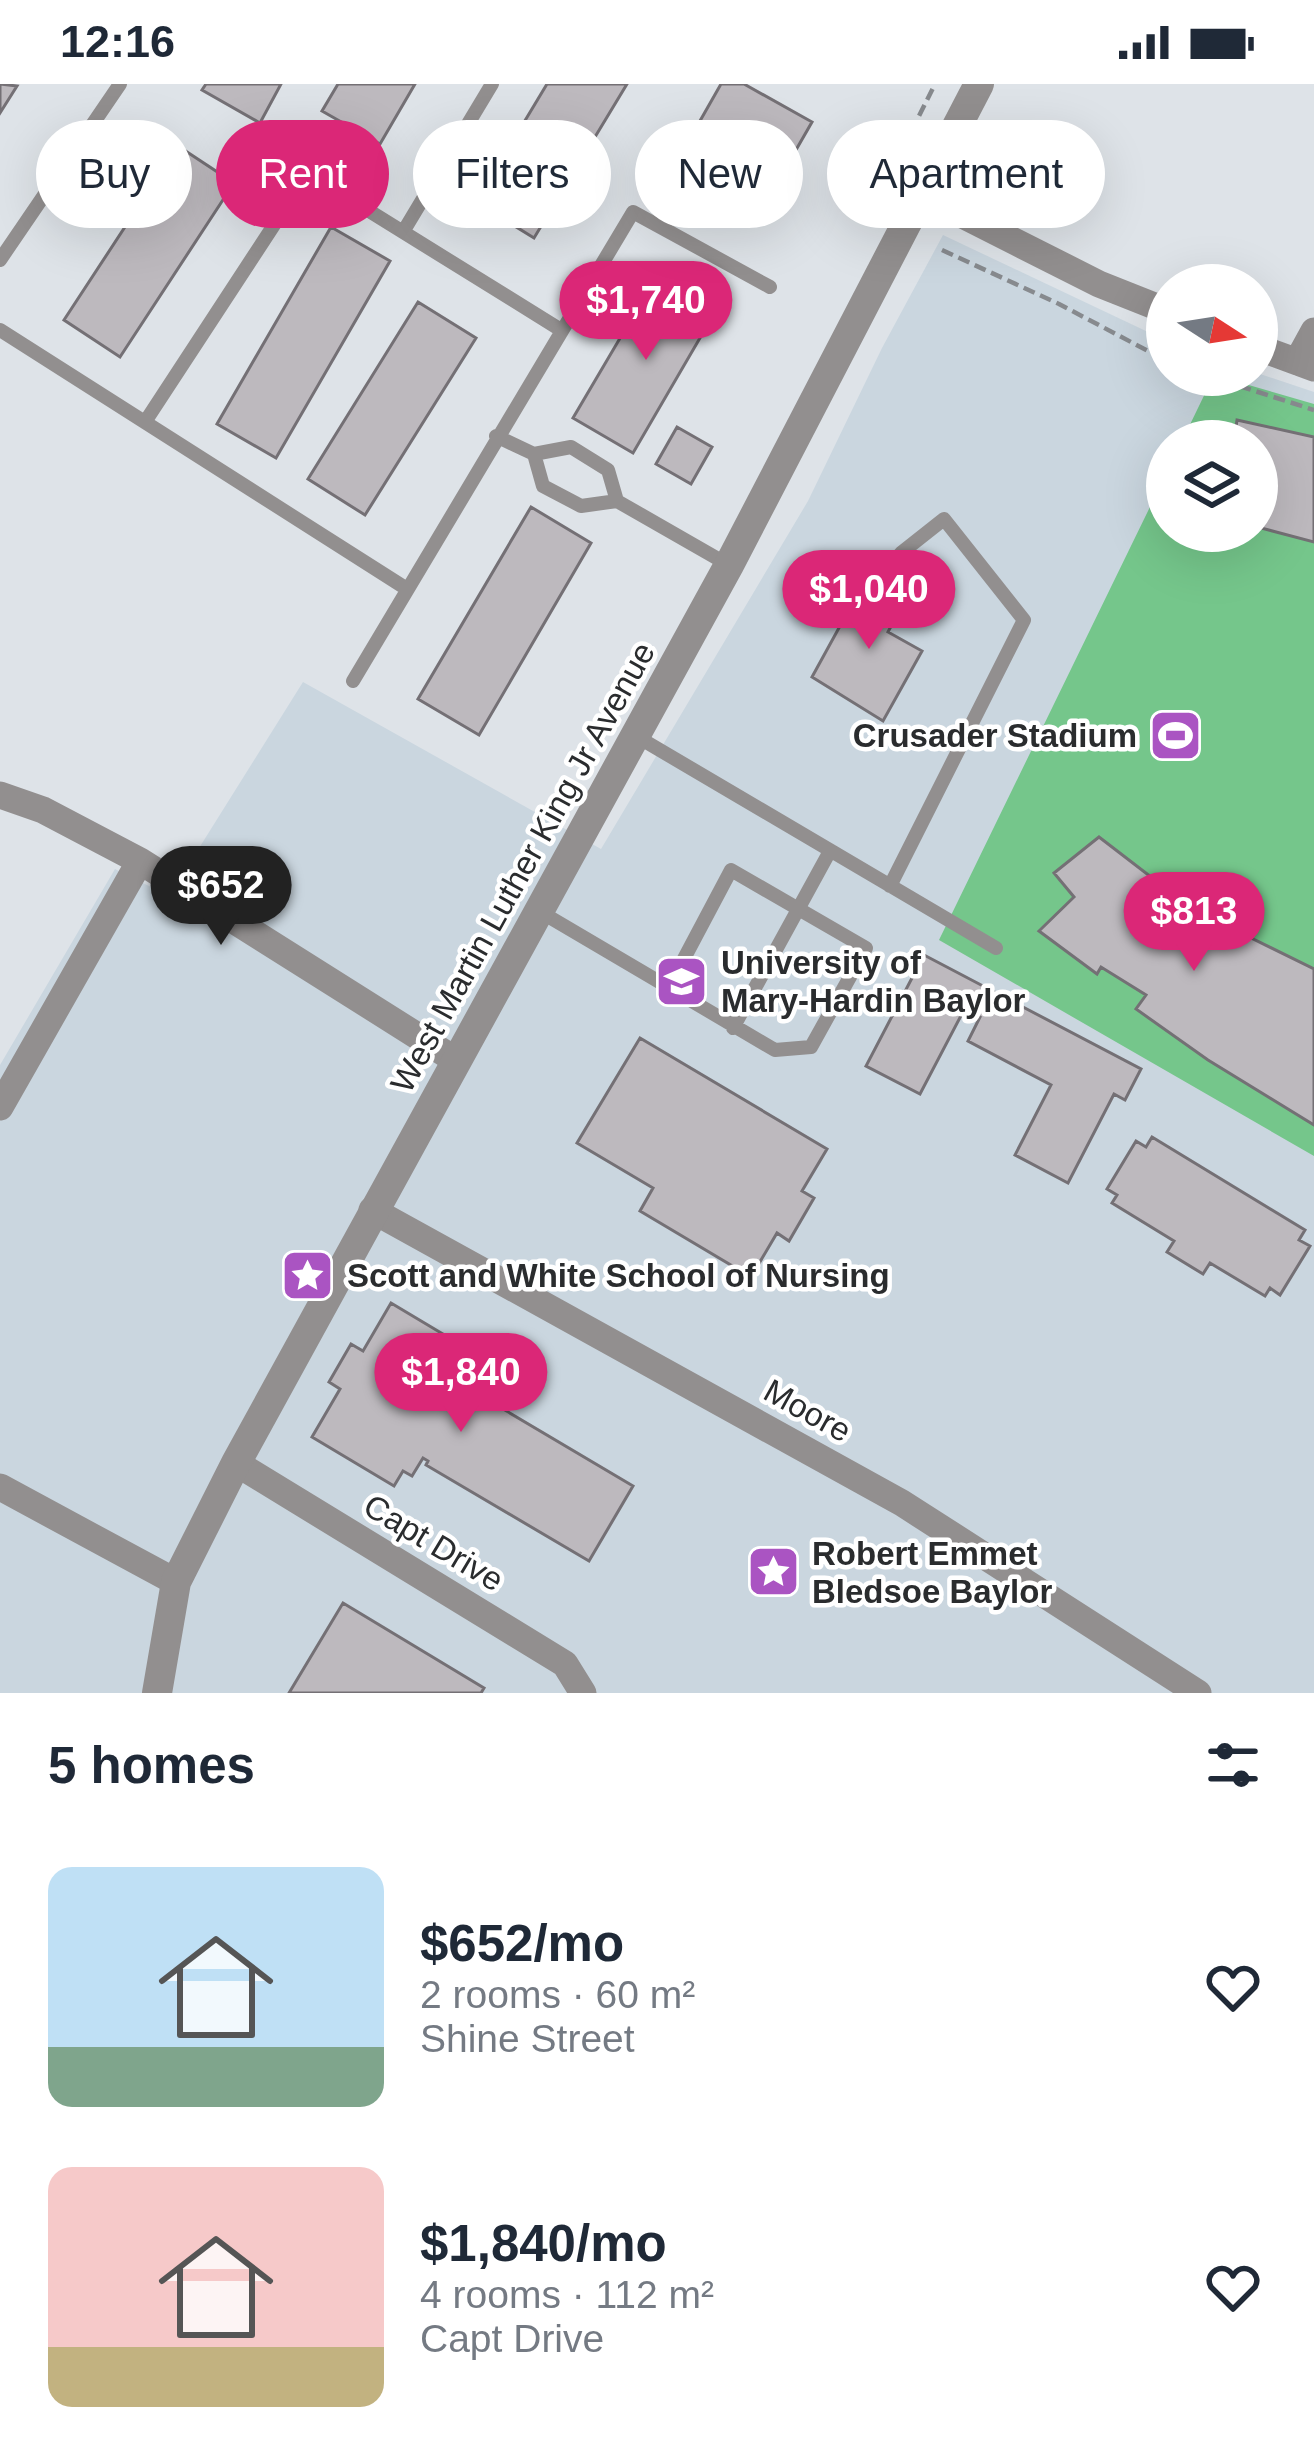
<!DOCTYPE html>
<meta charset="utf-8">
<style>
:root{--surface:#fff;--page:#f6f6f7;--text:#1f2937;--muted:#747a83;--accent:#db2777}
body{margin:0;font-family:Arial,sans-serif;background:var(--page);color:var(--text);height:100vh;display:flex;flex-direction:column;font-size:45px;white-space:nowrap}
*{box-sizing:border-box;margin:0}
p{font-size:39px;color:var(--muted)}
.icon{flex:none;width:66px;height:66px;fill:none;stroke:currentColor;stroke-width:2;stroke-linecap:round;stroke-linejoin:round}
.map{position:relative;height:1609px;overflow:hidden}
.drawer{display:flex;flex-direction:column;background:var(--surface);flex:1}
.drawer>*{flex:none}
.hud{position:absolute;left:36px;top:36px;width:1242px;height:108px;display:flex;gap:24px}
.needle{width:78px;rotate:102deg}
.controls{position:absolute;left:1146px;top:180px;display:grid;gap:24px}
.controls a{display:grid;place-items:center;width:132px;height:132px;border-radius:50%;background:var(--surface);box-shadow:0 12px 48px #0002;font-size:60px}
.price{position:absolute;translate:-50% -102px;padding:0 27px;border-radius:42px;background:var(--accent);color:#fff;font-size:39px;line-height:78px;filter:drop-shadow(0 3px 6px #0008)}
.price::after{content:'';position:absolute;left:50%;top:72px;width:36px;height:27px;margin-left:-18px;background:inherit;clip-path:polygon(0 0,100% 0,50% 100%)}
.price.selected{background:#222;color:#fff}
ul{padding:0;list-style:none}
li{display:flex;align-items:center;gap:36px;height:300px;padding:0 48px}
li span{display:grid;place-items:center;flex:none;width:336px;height:240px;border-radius:24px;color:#555}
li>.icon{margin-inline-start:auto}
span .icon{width:144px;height:144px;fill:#fffc;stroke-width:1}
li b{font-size:51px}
h2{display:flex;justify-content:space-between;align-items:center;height:144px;padding:0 48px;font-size:51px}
.tag{padding:0 42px;border-radius:54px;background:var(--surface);box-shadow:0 12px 48px #0002;font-size:42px;line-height:108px}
.tag.selected{background:var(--accent);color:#fff}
.status{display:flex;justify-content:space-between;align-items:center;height:84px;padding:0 60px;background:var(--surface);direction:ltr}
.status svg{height:33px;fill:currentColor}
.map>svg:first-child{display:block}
</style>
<div class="status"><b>12:16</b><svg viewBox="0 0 49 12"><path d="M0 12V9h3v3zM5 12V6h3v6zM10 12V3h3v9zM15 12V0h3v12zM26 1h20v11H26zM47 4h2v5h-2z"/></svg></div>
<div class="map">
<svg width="1314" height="1609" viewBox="0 0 1314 1609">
<rect width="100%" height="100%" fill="#dee3e8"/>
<!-- built -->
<path fill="#cad6df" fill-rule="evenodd" d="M943,151L1167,257V291L1257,289L1314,308V1609H0V981L115,785L169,812L303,598L601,765L808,417L882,264ZM1167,357H1257V447H1167Z"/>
<!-- green -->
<path fill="#75c68b" d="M1214,291L1314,320V1072L939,856L1167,388V447H1257V357H1182Z"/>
<!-- building -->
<path fill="#bdb9be" stroke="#747075" stroke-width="3" d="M0,0L17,2L0,29Z
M206,0H281L260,39L202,6Z
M338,0H415L380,60L322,27Z
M547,0H627L534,154L476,118Z
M721,0H744L812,38L777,99L692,51Z
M178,62L234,99L120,273L64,236Z
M331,143L390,177L276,374L217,340Z
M659,188L718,223L633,369L573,334Z
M418,218L476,254L365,431L308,395Z
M1237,336L1314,353V458L1261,444L1268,410L1257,408V357H1234Z
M677,343L712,363L691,400L656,380Z
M531,423L591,459L479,651L418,615Z
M868,491L907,512L888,548L922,567L883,637L812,593Z
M1099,753L1164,803L1239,848L1314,885V1041L1208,976L1136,925L1146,911L1101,883L1097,890L1039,847L1074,813L1054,789Z
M924,871L1141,985L1125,1016L1114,1010L1068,1099L1015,1071L1051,1001L968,957L980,933L965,924L920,1010L866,982Z
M640,954L827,1065L802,1107L814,1114L789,1157L777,1149L751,1193L640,1127L653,1104L577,1059Z
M1152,1053L1305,1146L1299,1156L1310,1162L1280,1211L1270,1204L1265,1212L1210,1179L1203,1190L1167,1168L1174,1157L1112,1119L1117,1111L1107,1105L1136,1057L1146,1063Z
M391,1219L473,1268L464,1283L473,1288L462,1307L468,1310L471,1306L633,1402L589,1477L426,1381L428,1377L423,1374L412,1392L403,1387L394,1402L312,1353L340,1305L329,1298L351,1260L363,1267Z
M343,1519L484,1604L481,1609H289Z"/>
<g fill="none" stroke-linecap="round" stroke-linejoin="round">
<!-- path -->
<path stroke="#878a8e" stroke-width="4.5" stroke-dasharray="12 6" stroke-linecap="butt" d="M903,64L935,0
M942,166L1059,220L1167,277
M1205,291L1314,326"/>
<!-- service -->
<path stroke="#928f8f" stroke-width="14" d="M403,148L492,0
M0,176L120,0
M0,246L407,505
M145,338L308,89L561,246
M496,352L534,370
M571,363L608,386L617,417L581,422L543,402L534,370Z
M617,417L727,480
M353,597L633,128L770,203
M636,652L996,864
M890,802L1024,536L944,435L901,469
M539,827L775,966L811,963L866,864L731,786L669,903
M733,944L830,767"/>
<!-- minor -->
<path stroke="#928f8f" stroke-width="27" d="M923,111L1099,200L1167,227
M1257,263L1314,284
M1297,278L1314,247
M0,711L43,726L140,777L457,977
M0,1023L140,777
M372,1126L902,1419L1198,1609
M236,1379L565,1580L583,1609
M0,1403L176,1498"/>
<!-- tertiary -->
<path stroke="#928f8f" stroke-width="30" d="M157,1609L176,1498L236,1379L729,481L979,0"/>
</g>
<!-- icons -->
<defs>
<symbol id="stadium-square" viewBox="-11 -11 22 22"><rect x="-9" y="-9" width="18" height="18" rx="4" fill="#aa54c2" stroke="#fff"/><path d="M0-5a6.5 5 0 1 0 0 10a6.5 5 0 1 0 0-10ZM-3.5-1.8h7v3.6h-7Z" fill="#fff"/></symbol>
<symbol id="university-square" viewBox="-11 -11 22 22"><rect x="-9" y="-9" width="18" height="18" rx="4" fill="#aa54c2" stroke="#fff"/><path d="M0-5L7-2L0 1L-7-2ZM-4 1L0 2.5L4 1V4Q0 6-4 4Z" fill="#fff"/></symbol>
<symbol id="sight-square" viewBox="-11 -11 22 22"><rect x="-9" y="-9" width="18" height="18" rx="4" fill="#aa54c2" stroke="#fff"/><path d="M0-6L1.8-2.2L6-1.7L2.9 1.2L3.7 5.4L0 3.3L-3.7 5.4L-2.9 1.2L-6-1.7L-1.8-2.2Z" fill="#fff"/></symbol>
</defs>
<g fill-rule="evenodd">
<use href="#stadium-square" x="1146" y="622" width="59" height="59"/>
<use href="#university-square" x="652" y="868" width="59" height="59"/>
<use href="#sight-square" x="278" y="1162" width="59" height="59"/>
<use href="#sight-square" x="744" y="1458" width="59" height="59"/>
</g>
<g text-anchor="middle" stroke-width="9" stroke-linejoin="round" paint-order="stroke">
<!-- poi labels -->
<g font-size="33" font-weight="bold" fill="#2a2c2e" stroke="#fff" text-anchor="start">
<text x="1137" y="663" text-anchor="end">Crusader Stadium</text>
<text x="721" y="890">University of<tspan x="721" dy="38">Mary-Hardin Baylor</tspan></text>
<text x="347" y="1203">Scott and White School of Nursing</text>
<text x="812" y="1481">Robert Emmet<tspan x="812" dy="38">Bledsoe Baylor</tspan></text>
</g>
<!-- street labels -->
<g font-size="33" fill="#2a2c2e" stroke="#fff">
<text transform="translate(522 783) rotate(-61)" y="12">West Martin Luther King Jr Avenue</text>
<text transform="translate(808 1326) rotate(29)" y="12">Moore</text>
<text transform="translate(434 1458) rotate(31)" y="12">Capt Drive</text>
</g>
</g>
</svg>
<div class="controls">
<a><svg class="needle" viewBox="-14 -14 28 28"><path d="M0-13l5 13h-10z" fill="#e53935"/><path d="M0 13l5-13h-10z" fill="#747a83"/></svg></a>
<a><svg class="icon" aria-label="layers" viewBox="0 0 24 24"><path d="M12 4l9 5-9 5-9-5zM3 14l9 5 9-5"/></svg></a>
</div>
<b class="price" style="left:646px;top:279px">$1,740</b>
<b class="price" style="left:869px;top:568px">$1,040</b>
<b class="price selected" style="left:221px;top:864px">$652</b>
<b class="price" style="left:1194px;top:890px">$813</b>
<b class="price" style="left:461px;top:1351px">$1,840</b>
<div class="hud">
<a class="tag">Buy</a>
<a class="tag selected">Rent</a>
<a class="tag">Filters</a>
<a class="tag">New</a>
<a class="tag">Apartment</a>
</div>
</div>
<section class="drawer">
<h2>5 homes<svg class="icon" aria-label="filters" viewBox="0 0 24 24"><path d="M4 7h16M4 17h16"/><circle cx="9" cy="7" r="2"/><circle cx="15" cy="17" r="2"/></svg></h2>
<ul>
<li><span style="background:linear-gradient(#bfe0f5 75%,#7fa58c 0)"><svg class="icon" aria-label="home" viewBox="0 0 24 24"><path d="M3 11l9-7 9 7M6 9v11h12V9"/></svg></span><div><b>$652/mo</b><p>2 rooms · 60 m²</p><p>Shine Street</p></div><svg class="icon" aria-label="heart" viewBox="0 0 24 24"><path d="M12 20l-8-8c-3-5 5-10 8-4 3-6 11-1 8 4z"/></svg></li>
<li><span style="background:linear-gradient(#f6c9c9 75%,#c2b280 0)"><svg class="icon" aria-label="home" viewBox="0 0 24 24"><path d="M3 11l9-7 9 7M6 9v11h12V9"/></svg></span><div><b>$1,840/mo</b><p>4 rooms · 112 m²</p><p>Capt Drive</p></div><svg class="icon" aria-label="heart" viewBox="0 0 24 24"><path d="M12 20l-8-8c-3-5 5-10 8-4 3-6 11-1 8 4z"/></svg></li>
</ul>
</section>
